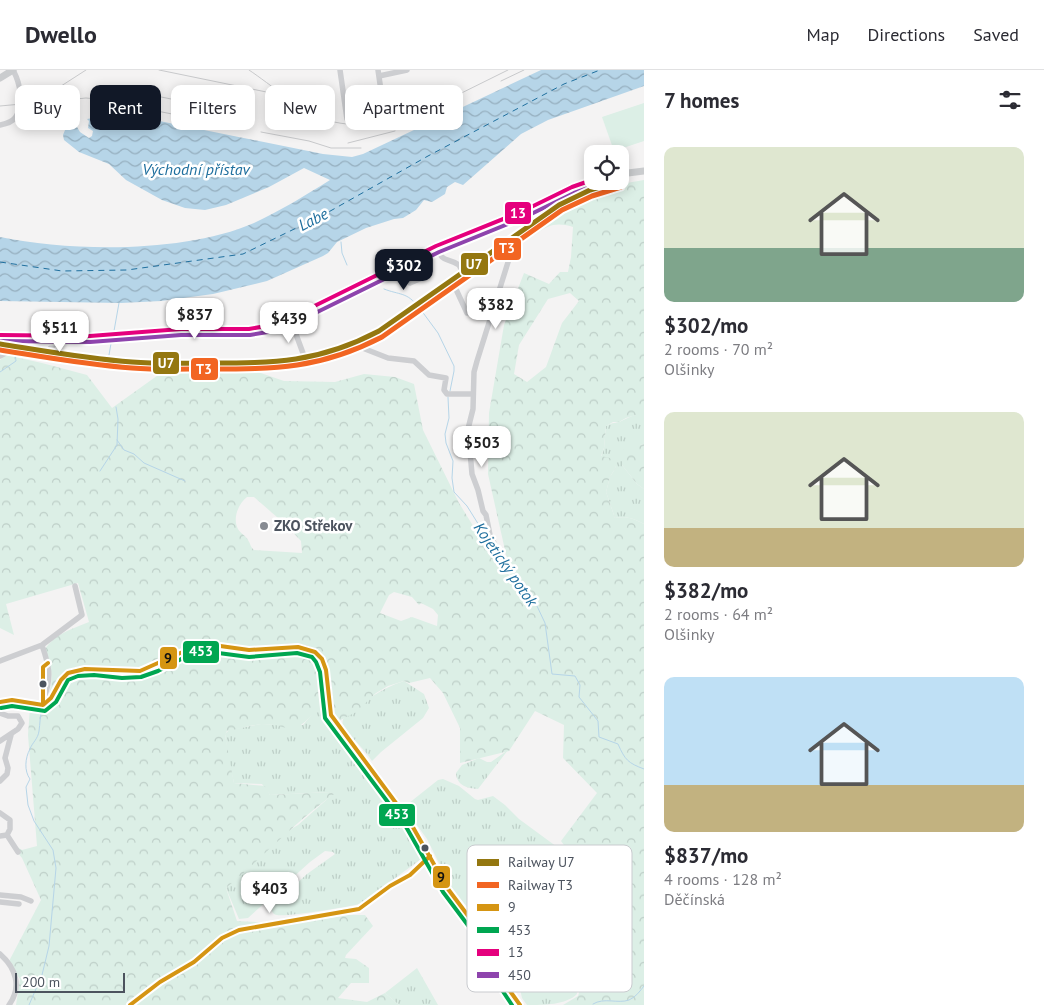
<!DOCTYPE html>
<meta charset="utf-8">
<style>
:root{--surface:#fff;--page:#f2f2f3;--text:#2b2b33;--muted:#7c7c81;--line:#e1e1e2;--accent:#111827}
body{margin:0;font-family:"PT Sans",sans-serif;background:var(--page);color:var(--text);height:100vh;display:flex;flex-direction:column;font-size:19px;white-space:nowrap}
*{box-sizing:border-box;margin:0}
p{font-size:16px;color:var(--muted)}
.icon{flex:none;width:28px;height:28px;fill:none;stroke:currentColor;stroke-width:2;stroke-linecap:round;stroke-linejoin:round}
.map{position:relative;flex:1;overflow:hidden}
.drawer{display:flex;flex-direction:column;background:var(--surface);width:400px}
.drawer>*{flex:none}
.banner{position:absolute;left:15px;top:15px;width:475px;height:45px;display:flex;gap:10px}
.fabs{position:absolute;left:584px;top:75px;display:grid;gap:10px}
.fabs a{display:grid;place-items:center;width:45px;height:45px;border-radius:10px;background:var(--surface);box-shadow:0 2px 12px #0003;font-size:25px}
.scale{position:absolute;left:15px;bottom:12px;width:110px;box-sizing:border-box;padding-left:5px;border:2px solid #4c535e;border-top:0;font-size:14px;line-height:18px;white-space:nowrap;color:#4c535e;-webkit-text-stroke:4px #fff;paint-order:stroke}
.price{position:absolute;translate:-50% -42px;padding:0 11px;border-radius:10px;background:#fff;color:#222;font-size:16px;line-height:32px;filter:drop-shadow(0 1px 2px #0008)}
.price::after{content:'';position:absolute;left:50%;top:30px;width:15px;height:11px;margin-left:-8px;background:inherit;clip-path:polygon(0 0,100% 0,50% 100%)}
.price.current{background:var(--accent);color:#fff}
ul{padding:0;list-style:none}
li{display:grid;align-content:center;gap:10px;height:265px;padding:0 20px}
li span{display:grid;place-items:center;height:155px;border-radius:10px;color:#555}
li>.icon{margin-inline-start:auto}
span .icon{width:90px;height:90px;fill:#fffc;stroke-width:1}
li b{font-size:21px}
h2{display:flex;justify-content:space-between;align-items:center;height:60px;padding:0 20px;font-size:21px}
.tag{padding:0 18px;border-radius:10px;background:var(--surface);box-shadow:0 2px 12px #0003;font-size:18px;line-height:45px}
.tag.current{background:var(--accent);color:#fff}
header{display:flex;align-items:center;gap:30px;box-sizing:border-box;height:70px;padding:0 25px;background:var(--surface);border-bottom:1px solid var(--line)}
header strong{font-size:24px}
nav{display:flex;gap:28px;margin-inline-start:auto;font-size:18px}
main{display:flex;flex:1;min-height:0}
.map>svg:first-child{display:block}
</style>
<header>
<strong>Dwello</strong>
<nav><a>Map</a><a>Directions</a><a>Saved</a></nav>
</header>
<main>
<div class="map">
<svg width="644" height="935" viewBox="0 0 644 935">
<defs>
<pattern id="grass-tufts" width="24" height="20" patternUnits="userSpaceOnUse" patternTransform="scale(1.25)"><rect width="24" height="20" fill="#dcefe6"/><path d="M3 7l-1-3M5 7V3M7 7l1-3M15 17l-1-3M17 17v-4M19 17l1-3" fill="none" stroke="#becfc8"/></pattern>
<pattern id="forest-crowns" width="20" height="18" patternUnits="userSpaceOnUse" patternTransform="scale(1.25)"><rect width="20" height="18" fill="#dcefe6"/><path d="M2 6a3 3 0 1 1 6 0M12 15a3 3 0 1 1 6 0" fill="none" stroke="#becfc8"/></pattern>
<pattern id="water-waves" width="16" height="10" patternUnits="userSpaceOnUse" patternTransform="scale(1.25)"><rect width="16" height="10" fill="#b6d5e8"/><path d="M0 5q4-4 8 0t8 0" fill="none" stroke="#96afbf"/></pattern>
</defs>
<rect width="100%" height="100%" fill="#f4f3f3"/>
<!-- grass -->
<path fill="url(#grass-tufts)" d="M636,345H644V374L640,375L622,395L637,414L644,419V454C634,449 627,446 615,448L606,422L610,407L616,397L606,388L601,387L604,378L606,356C611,353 614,353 619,352C624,350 630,346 636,345Z
M404,611L424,624L429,638L423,648L381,682L372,691C364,678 352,669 342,656L343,649C361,633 381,618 404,611Z
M319,639H324L335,662L414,768L421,781V789L360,834C348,837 286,847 277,845C272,844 271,840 272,836L307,804L335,784L333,782L325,781L310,792L248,848L239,849L226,818L283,764L298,755L333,724L330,722L270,725L262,714L234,713L228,686L225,664L229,660L261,654L303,655L313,643Z
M508,680L478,719C467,718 457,716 456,703L462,695L479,688L487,692H491Z
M443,709L459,716L475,729L478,730L493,726L505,735L519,749L568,785L573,797L598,824L606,836L611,848L610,855L596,862L578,876V881L585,882C593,897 575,900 565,906C559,909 553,913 548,917L547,919L550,922L571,913L576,918L577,924C566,935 544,935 527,935L522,928L519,915L537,903L572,885L574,883L573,881L532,899L509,912H507L505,908L488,863L451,817L427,769L404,737L438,710Z
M417,898L438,935H399L385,923Z"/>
<!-- forest -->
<path fill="url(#forest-crowns)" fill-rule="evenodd" d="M644,110V345H636L626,348L619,352H613L606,356L604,378L601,386L610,388L616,397L610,407L606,422L615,448C627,446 634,449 644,454V935H563L578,926L590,886L584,872L612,860L616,847L561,771L597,723L563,688L564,655L535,641L509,681L460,693V658L443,623L430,608L409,613L404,611L388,616L376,623L356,642L331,655L324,639C311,640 308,654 296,657C285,660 280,655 269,654C256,653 240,659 227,661L225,665L234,713L265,716L270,725L330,722L334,724C295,752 262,788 226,818L237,851L293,854L348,845H365L373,856L346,885L345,888L356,889L369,898V913H351L338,928L367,932L385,923L399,935H16L20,909L8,893L41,830L22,788L8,771L22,780L37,776L28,665L30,637H37L46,635C53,610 54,604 45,579C56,563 72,559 89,552L78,513L6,534L14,565L0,558V290L6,285L42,293L87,305L112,338L168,298L255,301L284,311L335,312L364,304L395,307L414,314L423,360L459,433L494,490L511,507L488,404L489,343L504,255L524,203L549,214L560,202H568L571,187L573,157C541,147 542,171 516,168C562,137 588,118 644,110ZM570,223L579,231L562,253L546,297L527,312L514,304L519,275L548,229ZM247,427H254L286,455L301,471L302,483L254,480C250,476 251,475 248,470C246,466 240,463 238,459C232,448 239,433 247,427ZM394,522L412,527L419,535L421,533L433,539L438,545L437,556L412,547L401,551L380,543L389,525Z
M644,374V419L637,414L622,395L623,379Z"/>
<!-- park -->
<path fill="#dcefe6" d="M644,33V71L614,81L602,47Z"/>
<!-- water -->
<path fill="url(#water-waves)" d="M541,0H644V16L548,50L521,64L463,115L455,112L447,117L445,124L432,132L424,130L416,140L403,148L394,149L366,158L337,172L328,183L323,186L267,211L213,224L161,231L121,233L0,231V167C73,182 185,183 254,153C280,141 306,125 330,110L304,98L269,117L226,135L205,140L185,138L162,130L126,110L109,94L79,82L64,70L63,65L67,55L74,52L80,62L89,68L92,66L93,61L88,58L89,51L87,49L109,45L115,42L323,84L352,87L363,84Z"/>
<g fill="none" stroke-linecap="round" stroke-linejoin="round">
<!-- stream -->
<path stroke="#b6d5e8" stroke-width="1" d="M341,172L342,183L347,195
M384,219C399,225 408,222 418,237
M421,240L438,263L454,296V301L450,321
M114,261L119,233
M19,278L23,270
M109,285L112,268
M0,302L16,291L15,283
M448,327L449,348L445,364L446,373L453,391L452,408L454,422L467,436L497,484L521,511L536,534L545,553L552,604L575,606L580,615L579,627L598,651L599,667L618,674C625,690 628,693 644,699
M117,370L124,380L134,384L144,393L185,411
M100,401L117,375L118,349L116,337
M593,934C604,927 618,934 629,930C636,927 640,921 644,916
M29,935L42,905L49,876L56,798L53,780L34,751L28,735L26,717L30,709C24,701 25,688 30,679C32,673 38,669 39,661C40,654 40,646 42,638"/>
<!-- ferry -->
<path stroke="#1f6f9e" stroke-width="1" stroke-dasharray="6 5" stroke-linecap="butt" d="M0,192L62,201L127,200L243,184L325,144L428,86L564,14L600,0"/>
<!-- minor -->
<path stroke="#cdced1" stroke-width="5.5" d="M340,0L347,49
M378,0L385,48L408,40
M379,6L407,0
M0,55C5,54 12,52 15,48C25,34 20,13 13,0
M436,176C444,195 445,186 459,195L466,208
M400,194L410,213L424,207
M467,243L454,215L471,206L481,195L502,179H507L509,183V189L477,291L474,302L473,339L468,359L472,404L478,420L483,441L486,445L490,465L494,473
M290,248L307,294
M0,286L11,280L45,284L61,267
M283,297L332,288L360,277L388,288L414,291L429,305L446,308L444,320L447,324H473
M42,575C49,596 52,606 44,628
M0,591L42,575L82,545L75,516
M44,624L43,597L48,593
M0,632L12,630L43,635C57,628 56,609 68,603C90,592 118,605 140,601C161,596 176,581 196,576C212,572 226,578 241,580C262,582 285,573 306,578C312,580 319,583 322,589C329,600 330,631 331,645L335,651L410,752L448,819L484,867L505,914L520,935
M0,643L8,646H18L22,653L18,659L0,671
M0,711L7,704L8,698L5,688L11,665
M0,743L10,750V759L7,765L0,766
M7,765L18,782
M0,825L21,827L31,831
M0,832L19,834
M0,884C16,898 22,917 9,935
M130,935L160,912L194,892L222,868L239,860L359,839L390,816L410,805L430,786"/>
<!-- major -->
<path stroke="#caccce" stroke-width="7" d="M0,8L13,0
M620,104L644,101
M0,265L90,266L181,259H249L272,255L290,248L436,176L523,141L572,117L592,110"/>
<!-- rail -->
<path stroke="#c8c9cb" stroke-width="1" d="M159,0L281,25
M249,0C270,14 303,42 326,50C336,53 346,54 356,55C373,57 389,57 405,51L508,0
M501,11L524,0
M117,18L181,31
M34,29L58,18L86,0
M0,36L86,28L97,29L182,46
M216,50L239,55
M261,62L309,71L331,78H361
M348,73L395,61"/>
<defs>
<path id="bus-1" d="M0,632L12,630L43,635L51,628L61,610L68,603L85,599L140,601L196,576L213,575L249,580L298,577L315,582L322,589L326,600L331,645L410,752L448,819L484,867L505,914L520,935
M43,635V597L48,593
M130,935L160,912L194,892L222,868L239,860L359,839L390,816L410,805L430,786"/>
<path id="bus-2" d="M1,638L12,636L45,641L56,632L68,610L78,606L94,605L122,608L141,607L158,601L191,584L203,581L249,587L297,583L312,587L316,592L320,602L325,648L405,755L443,822L479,870L500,917L512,935"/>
<path id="bus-3" d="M0,265L90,266L181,259H249L272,255L290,248L436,176L523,141L572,117L592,110"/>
<path id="bus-4" d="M0,271L90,272L181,265H250L274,261L293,254L439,182L525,147L574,123L594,116"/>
</defs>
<!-- bus-1 casing -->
<use href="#bus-1" stroke="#fff" stroke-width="8"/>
<!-- bus-2 casing -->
<use href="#bus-2" stroke="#fff" stroke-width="8"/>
<!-- bus-3 casing -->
<use href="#bus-3" stroke="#fff" stroke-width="8"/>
<!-- bus-4 casing -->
<use href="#bus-4" stroke="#fff" stroke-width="8"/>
<!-- bus-1 -->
<use href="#bus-1" stroke="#d59513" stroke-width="4"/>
<!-- bus-2 -->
<use href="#bus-2" stroke="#00a651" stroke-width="4"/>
<!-- bus-3 -->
<use href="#bus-3" stroke="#e5007d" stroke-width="4"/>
<!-- bus-4 -->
<use href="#bus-4" stroke="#8e44ad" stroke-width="4"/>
<defs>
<path id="rail-1" d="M0,274C44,281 88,289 132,292C158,294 183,293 209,293C275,293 318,293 379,261L559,135L590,120L618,111"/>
<path id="rail-2" d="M0,280C44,287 88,295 132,298C158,300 183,299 208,299C276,299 320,299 382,267L562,140L592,126L621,117"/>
</defs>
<!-- rail-1 casing -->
<use href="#rail-1" stroke="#fff" stroke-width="9"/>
<!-- rail-2 casing -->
<use href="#rail-2" stroke="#fff" stroke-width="9"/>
<!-- rail-1 -->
<use href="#rail-1" stroke="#947710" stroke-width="5"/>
<!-- rail-2 -->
<use href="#rail-2" stroke="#f26522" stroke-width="5"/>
</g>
<!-- markers -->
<circle fill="#878b92" stroke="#fff" stroke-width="2" cx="264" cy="456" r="5"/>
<g fill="#4c535e" stroke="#fff" stroke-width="2">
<circle cx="43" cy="614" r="4.5"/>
<circle cx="425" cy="778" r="4.5"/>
</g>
<g text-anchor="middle" stroke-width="5" stroke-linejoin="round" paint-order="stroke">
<!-- poi labels -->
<g font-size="15" font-weight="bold" fill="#4c535e" stroke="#fff" text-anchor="start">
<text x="274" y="461">ZKO Střekov</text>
</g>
<!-- water labels -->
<g font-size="16" font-style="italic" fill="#1f6f9e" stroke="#fff">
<text x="196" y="105">Východní přístav</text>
<text transform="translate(313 149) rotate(-27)" y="6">Labe</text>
<text transform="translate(506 494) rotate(55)" y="6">Kojetický potok</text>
</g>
</g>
<!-- legend -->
<rect x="467" y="775" width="165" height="147" rx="8" fill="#fff" stroke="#c9cbcf" stroke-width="1"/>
<rect x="477" y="789" width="22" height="7" fill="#947710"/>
<rect x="477" y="812" width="22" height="6" fill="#f26522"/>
<rect x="477" y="834" width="22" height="7" fill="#d59513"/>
<rect x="477" y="857" width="22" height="6" fill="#00a651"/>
<rect x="477" y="879" width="22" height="7" fill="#e5007d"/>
<rect x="477" y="902" width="22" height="6" fill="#8e44ad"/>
<g font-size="14" fill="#4c535e">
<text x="508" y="797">Railway U7</text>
<text x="508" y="820">Railway T3</text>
<text x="508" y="842">9</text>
<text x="508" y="865">453</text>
<text x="508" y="887">13</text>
<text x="508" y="910">450</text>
</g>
<g stroke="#fff" stroke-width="2">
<rect x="504" y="131" width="28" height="24" rx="5" fill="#e5007d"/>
<rect x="493" y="167" width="29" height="24" rx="5" fill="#f26522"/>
<rect x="460" y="182" width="29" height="24" rx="5" fill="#947710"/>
<rect x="152" y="281" width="28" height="24" rx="5" fill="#947710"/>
<rect x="190" y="287" width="29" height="24" rx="5" fill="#f26522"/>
<rect x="182" y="570" width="38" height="24" rx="5" fill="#00a651"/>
<rect x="159" y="576" width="19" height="24" rx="5" fill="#d59513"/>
<rect x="378" y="733" width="38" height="24" rx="5" fill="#00a651"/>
<rect x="432" y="795" width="19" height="24" rx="5" fill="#d59513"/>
</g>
<g font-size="14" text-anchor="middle" font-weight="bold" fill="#fff">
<text x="518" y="148">13</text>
<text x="507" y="183">T3</text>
<text x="474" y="199">U7</text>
<text x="166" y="298">U7</text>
<text x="204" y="304">T3</text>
<text x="201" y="586">453</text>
<text x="397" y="749">453</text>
</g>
<g font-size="14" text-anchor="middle" font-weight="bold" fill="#111">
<text x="168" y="593">9</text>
<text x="441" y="812">9</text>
</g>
</svg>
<div class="fabs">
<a><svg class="icon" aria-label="locate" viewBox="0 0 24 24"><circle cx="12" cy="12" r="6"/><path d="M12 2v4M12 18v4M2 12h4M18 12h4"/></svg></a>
</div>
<div class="scale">200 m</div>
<b class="price current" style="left:404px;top:221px">$302</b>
<b class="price" style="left:496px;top:260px">$382</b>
<b class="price" style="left:195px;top:270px">$837</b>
<b class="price" style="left:289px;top:274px">$439</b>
<b class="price" style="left:60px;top:283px">$511</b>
<b class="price" style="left:482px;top:398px">$503</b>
<b class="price" style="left:270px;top:844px">$403</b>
<div class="banner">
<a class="tag">Buy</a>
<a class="tag current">Rent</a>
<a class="tag">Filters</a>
<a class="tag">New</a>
<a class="tag">Apartment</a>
</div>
</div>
<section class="drawer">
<h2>7 homes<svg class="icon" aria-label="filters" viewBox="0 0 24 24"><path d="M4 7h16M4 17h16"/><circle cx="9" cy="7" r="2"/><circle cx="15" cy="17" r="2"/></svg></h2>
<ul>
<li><span style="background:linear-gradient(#dfe7d0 65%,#7fa58c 0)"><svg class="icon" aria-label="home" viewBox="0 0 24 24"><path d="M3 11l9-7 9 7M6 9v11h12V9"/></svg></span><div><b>$302/mo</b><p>2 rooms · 70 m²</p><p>Olšinky</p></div></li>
<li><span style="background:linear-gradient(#dfe7d0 75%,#c2b280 0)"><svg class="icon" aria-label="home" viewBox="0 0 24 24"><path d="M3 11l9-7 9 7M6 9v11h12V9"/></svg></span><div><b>$382/mo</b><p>2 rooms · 64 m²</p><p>Olšinky</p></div></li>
<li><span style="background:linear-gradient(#bfe0f5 70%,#c2b280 0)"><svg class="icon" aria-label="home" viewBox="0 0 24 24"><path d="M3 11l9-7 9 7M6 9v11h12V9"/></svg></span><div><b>$837/mo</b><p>4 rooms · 128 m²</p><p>Děčínská</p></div></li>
</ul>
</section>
</main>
